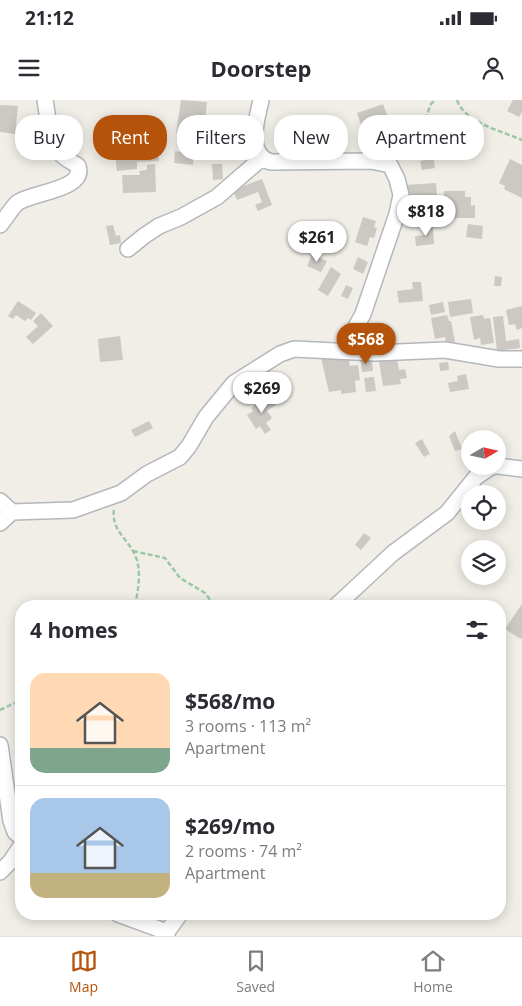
<!DOCTYPE html>
<meta charset="utf-8">
<style>
:root{--surface:#fff;--page:#f7f7f7;--text:#2b2b33;--muted:#7c7c81;--line:#e1e1e2;--accent:#b45309}
body{margin:0;font-family:"Open Sans",sans-serif;background:var(--page);color:var(--text);height:100vh;display:flex;flex-direction:column;font-size:19px;white-space:nowrap}
*{box-sizing:border-box;margin:0}
p{font-size:16px;color:var(--muted)}
.icon{flex:none;width:28px;height:28px;fill:none;stroke:currentColor;stroke-width:2;stroke-linecap:round;stroke-linejoin:round}
.map{position:relative;flex:1;overflow:hidden}
.side{position:absolute;left:15px;top:500px;width:491px;height:320px;display:flex;flex-direction:column;background:var(--surface);border-radius:20px;box-shadow:0 2px 12px #0003}
.side>*{flex:none}
.top-card{position:absolute;left:15px;top:15px;width:492px;height:45px;display:flex;gap:10px}
.needle{width:32px;rotate:81deg}
.buttons{position:absolute;left:461px;top:330px;display:grid;gap:10px}
.buttons a{display:grid;place-items:center;width:45px;height:45px;border-radius:50%;background:var(--surface);box-shadow:0 2px 12px #0003;font-size:25px}
.price{position:absolute;translate:-50% -42px;padding:0 11px;border-radius:18px;background:#fff;color:#222;font-size:16px;line-height:32px;filter:drop-shadow(0 1px 2px #0008)}
.price::after{content:'';position:absolute;left:50%;top:30px;width:15px;height:11px;margin-left:-8px;background:inherit;clip-path:polygon(0 0,100% 0,50% 100%)}
.price.current{background:var(--accent);color:#fff}
ul{padding:0;list-style:none}
li{display:flex;align-items:center;gap:15px;height:125px;padding:0 15px}
li+li{border-top:1px solid var(--line)}
li span{display:grid;place-items:center;flex:none;width:140px;height:100px;border-radius:15px;color:#555}
li>.icon{margin-inline-start:auto}
span .icon{width:60px;height:60px;fill:#fffc;stroke-width:1}
li b{font-size:21px}
h2{display:flex;justify-content:space-between;align-items:center;height:60px;padding:0 15px;font-size:21px}
.tag{padding:0 18px;border-radius:20px;background:var(--surface);box-shadow:0 2px 12px #0003;font-size:18px;line-height:45px}
.tag.current{background:var(--accent);color:#fff}
.status{display:flex;justify-content:space-between;align-items:center;height:35px;padding:0 25px;background:var(--surface);direction:ltr}
.status svg{height:14px;fill:currentColor}
header{display:flex;justify-content:space-between;align-items:center;height:65px;padding:0 15px;background:var(--surface);font-size:22px;font-weight:700}
.tabs{display:flex;justify-content:space-around;align-items:center;height:70px;border-top:1px solid var(--line);background:var(--surface);font-size:14px;color:var(--muted)}
.tabs a{display:grid;justify-items:center;gap:2px}
.tabs .current{color:var(--accent)}
.map>svg:first-child{display:block}
</style>
<div class="status"><b>21:12</b><svg viewBox="0 0 49 12"><path d="M0 12V9h3v3zM5 12V6h3v6zM10 12V3h3v9zM15 12V0h3v12zM26 1h20v11H26zM47 4h2v5h-2z"/></svg></div>
<header><svg class="icon" aria-label="menu" viewBox="0 0 24 24"><path d="M4 6h16M4 12h16M4 18h16"/></svg>Doorstep<svg class="icon" aria-label="person" viewBox="0 0 24 24"><circle cx="12" cy="8" r="4"/><path d="M4 21q1-7 8-7t8 7"/></svg></header>
<div class="map">
<svg width="522" height="836" viewBox="0 0 522 836">
<rect width="100%" height="100%" fill="#f0eee7"/>
<!-- building -->
<path fill="#ccc9c4" d="M181,0L207,2L204,30L191,28L190,35L176,33Z
M513,0H522V12L519,17L507,11Z
M383,4L395,38L369,47L357,13Z
M0,5L18,6L15,34L0,32Z
M449,15L456,20L451,27L445,22Z
M216,28L236,35L232,46L212,40Z
M442,35L455,37L451,57L438,55Z
M158,48L159,61L137,62V69L117,71L115,52Z
M175,51L194,54L193,65L174,63Z
M433,52L435,68L422,70L420,61L426,60L425,53Z
M510,59L522,65V98L504,89L505,86L499,83Z
M155,64L156,92L123,93L122,75H140L139,71L147,70V65Z
M212,64H222L223,79L213,80Z
M262,79L272,105L258,111L255,105L262,102L258,92L237,100L233,90Z
M436,83L438,107L408,109L406,85Z
M444,91H465V97H471V106L475,105V118H444Z
M431,113L433,120L422,122L421,114Z
M363,117L376,121L374,127L377,128L374,138L370,137L367,146L355,142Z
M468,124L483,126L482,139L466,137Z
M113,125L116,136L120,135L121,143L110,145L106,126Z
M433,125L434,144L416,146L415,136L424,135L423,126Z
M312,154L327,161L321,172L307,166Z
M358,157L368,162L363,174L353,169Z
M331,167L341,174L328,196L318,190Z
M495,176L502,177L501,186H494Z
M412,182H421L423,201L399,203L397,191L413,189Z
M346,185L353,188L348,199L341,196Z
M471,199L473,213L450,217L448,202Z
M18,201L36,213L31,220L28,218L25,221L16,215L13,219L8,216Z
M443,202L445,212L431,215L429,205Z
M522,206V228L517,230L515,224L509,225L506,210Z
M41,213L53,226L33,244L26,237L38,226L33,221Z
M447,215L449,221H451L455,242L446,244L445,237L435,239L431,218Z
M483,215L484,219L490,218L494,243L481,245L480,238L474,240L470,217Z
M503,216L506,241L519,239L520,248L497,251L493,217Z
M120,236L123,260L100,262L98,239Z
M348,254L350,266L358,265L360,280L355,281L356,292L341,294V290L329,292L321,258Z
M360,256L372,260L373,271L362,272Z
M397,258L399,270L405,269L407,278L400,279L401,284L383,286L379,261Z
M448,262L449,270L440,271L439,263Z
M466,274L469,289L450,292L448,283L458,281L457,276Z
M374,277L376,291L366,292L364,278Z
M269,295L276,305L267,311L272,318L266,323L271,330L265,334L260,326L256,329L247,315L253,311L251,308Z
M149,321L153,328L135,337L131,330Z
M455,331L462,349L455,351L449,336Z
M422,339L430,354L424,357L415,343Z
M364,433L371,438L361,450L355,445Z
M522,504V537L521,539L505,529Z"/>
<g fill="none" stroke-linecap="round" stroke-linejoin="round">
<defs>
<path id="minor" d="M261,0C257,19 245,55 271,62L371,61L390,65L397,79L401,95L397,114L363,214L343,250
M0,125C6,118 11,109 17,103C32,92 86,90 78,66C73,62 65,59 61,54C49,40 48,17 45,0
M128,149L144,136L159,126L181,117L217,97L262,58
M498,366L522,369
M0,401L12,412
M0,423L12,412L73,410L121,393L147,374L180,357L189,346L206,317L234,283L280,254L294,249L375,253L445,250L499,259H522
M336,506L393,453L447,413L476,377L489,368L495,366
M0,645L11,721L15,732L21,737
M0,772L11,761L21,746
M118,814L167,832
M167,836V832L180,814"/>
</defs>
<!-- minor casing -->
<use href="#minor" stroke="#b4b7bb" stroke-width="18"/>
<!-- path -->
<path stroke="#9dc8a8" stroke-width="2.5" stroke-dasharray="5 2.5" stroke-linecap="butt" d="M457,0C465,23 502,31 522,40
M400,56L420,32L431,4L435,0
M114,410C111,430 128,439 135,455C142,470 138,491 135,506
M133,451L165,458L180,478L205,493L215,506
M0,610L21,600"/>
<!-- minor -->
<use href="#minor" stroke="#fff" stroke-width="15"/>
</g>
</svg>
<div class="buttons">
<a><svg class="needle" viewBox="-14 -14 28 28"><path d="M0-13l5 13h-10z" fill="#e53935"/><path d="M0 13l5-13h-10z" fill="#7c7c81"/></svg></a>
<a><svg class="icon" aria-label="locate" viewBox="0 0 24 24"><circle cx="12" cy="12" r="6"/><path d="M12 2v4M12 18v4M2 12h4M18 12h4"/></svg></a>
<a><svg class="icon" aria-label="layers" viewBox="0 0 24 24"><path d="M12 4l9 5-9 5-9-5zM3 14l9 5 9-5"/></svg></a>
</div>
<b class="price" style="left:426px;top:137px">$818</b>
<b class="price" style="left:317px;top:163px">$261</b>
<b class="price current" style="left:366px;top:265px">$568</b>
<b class="price" style="left:262px;top:314px">$269</b>
<div class="top-card">
<a class="tag">Buy</a>
<a class="tag current">Rent</a>
<a class="tag">Filters</a>
<a class="tag">New</a>
<a class="tag">Apartment</a>
</div>
<section class="side">
<h2>4 homes<svg class="icon" aria-label="filters" viewBox="0 0 24 24"><path d="M4 7h16M4 17h16"/><circle cx="9" cy="7" r="2"/><circle cx="15" cy="17" r="2"/></svg></h2>
<ul>
<li><span style="background:linear-gradient(#ffd9b3 75%,#7fa58c 0)"><svg class="icon" aria-label="home" viewBox="0 0 24 24"><path d="M3 11l9-7 9 7M6 9v11h12V9"/></svg></span><div><b>$568/mo</b><p>3 rooms · 113 m²</p><p>Apartment</p></div></li>
<li><span style="background:linear-gradient(#a9c7e8 75%,#c2b280 0)"><svg class="icon" aria-label="home" viewBox="0 0 24 24"><path d="M3 11l9-7 9 7M6 9v11h12V9"/></svg></span><div><b>$269/mo</b><p>2 rooms · 74 m²</p><p>Apartment</p></div></li>
</ul>
</section>
</div>
<nav class="tabs">
<a class="current"><svg class="icon" aria-label="map" viewBox="0 0 24 24"><path d="M3 6l6-2 6 2 6-2v14l-6 2-6-2-6 2zM9 4v14M15 6v14"/></svg>Map</a>
<a><svg class="icon" aria-label="saved" viewBox="0 0 24 24"><path d="M7 4h10v16l-5-4-5 4z"/></svg>Saved</a>
<a><svg class="icon" aria-label="home" viewBox="0 0 24 24"><path d="M3 11l9-7 9 7M6 9v11h12V9"/></svg>Home</a>
</nav>
